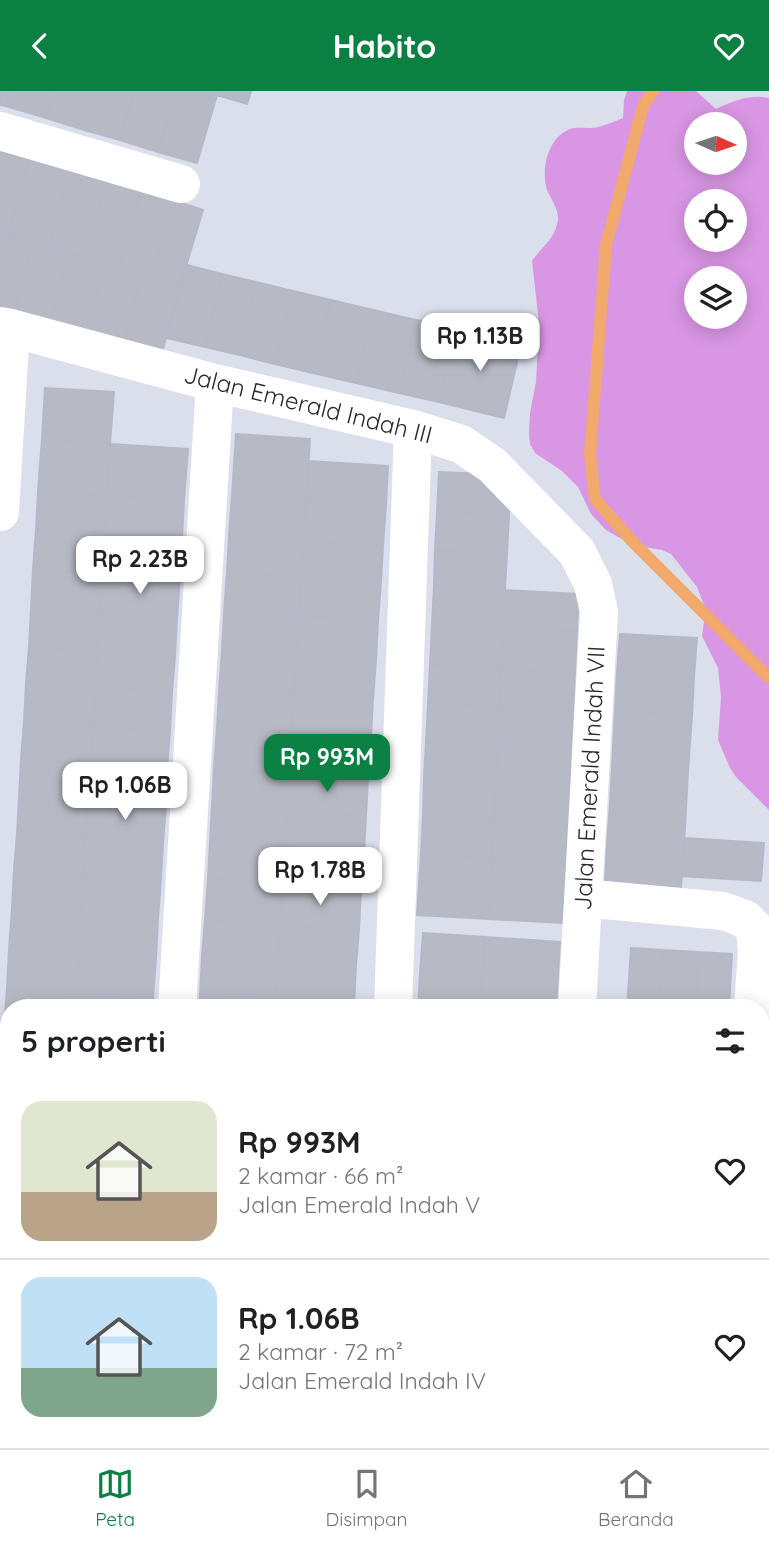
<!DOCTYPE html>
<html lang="id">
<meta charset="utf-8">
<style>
:root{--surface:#fff;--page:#f2f2f2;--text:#202124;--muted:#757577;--line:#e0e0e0;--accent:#0b8043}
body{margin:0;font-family:Quicksand,sans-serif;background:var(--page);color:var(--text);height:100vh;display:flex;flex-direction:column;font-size:26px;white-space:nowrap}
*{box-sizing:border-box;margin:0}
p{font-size:23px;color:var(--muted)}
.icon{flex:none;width:38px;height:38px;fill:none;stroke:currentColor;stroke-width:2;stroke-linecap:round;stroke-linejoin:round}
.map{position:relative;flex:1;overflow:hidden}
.sheet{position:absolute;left:0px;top:908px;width:770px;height:450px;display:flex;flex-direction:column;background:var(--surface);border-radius:28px 28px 0 0;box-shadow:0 4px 18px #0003}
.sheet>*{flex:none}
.needle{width:46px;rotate:93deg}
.buttons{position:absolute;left:684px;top:21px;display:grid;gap:14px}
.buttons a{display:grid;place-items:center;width:63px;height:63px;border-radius:50%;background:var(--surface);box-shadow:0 4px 18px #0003;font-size:35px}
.price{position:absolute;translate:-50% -60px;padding:0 16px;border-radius:14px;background:#fff;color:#222;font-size:23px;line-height:46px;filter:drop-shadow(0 2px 4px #0008)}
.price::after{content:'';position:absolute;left:50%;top:42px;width:21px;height:16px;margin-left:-10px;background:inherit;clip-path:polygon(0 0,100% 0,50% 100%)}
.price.current{background:var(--accent);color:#fff}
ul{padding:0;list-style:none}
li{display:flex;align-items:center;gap:21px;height:175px;padding:0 21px}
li+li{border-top:2px solid var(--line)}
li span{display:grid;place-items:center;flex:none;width:196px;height:140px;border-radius:21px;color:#555}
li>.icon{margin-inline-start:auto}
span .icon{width:84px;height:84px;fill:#fffc;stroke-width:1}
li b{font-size:30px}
h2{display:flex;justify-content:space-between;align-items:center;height:84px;padding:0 21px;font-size:30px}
header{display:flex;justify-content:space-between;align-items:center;height:91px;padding:0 21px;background:var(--accent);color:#fff;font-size:32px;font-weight:700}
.tabs{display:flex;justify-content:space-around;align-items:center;height:98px;border-top:2px solid var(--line);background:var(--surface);font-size:19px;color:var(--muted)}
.tabs a{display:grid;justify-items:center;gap:4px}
.tabs .current{color:var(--accent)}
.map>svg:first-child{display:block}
</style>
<header><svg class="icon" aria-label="back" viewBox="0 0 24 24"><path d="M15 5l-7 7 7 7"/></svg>Habito<svg class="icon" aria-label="heart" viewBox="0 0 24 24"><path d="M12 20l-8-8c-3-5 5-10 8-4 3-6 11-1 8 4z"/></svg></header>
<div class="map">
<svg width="769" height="1357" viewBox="0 0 769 1357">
<rect width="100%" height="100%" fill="#dbdfec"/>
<!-- green -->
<path fill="#d996e4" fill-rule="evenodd" d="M627,0H696L716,18C734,10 749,3 769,7V719L736,686L730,677L718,649L721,606L718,577L702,545L705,524L704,514L697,496L671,463L662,459L632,454L606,439L591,423L578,396L562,380L535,362L530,353L529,343L530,322L536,291L539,232L532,170C540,158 553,149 557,134C561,121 552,110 547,99C541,80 547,50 566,40C576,34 587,39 598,36C606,34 615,30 623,27L624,9ZM735,33V72H696V33ZM735,110V149H696V110ZM696,187H735V226H696Z
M769,970V1056L766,1105L761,1115V1003L767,987Z
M9,1258V1349H93L87,1357H0V1265Z"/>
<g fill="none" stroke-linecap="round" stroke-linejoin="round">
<!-- stream -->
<path stroke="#f1a96c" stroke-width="12" d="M653,0L643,15L606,154L590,363L595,408L631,449L769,587
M0,1243L9,1234
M237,1349L241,1357"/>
</g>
<!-- building -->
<path fill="#b7bac4" stroke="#b5b8c8" stroke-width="2" d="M0,0H11L6,15L0,14Z
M11,0H54L46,27L6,15Z
M54,0H93L81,38L46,27Z
M93,0H134L120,49L81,38Z
M134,0H176L158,61L120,49Z
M176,0H204L217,4L197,72L158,61Z
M204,0H251L247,13Z
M0,61L29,69L8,146L0,143Z
M29,69L69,80L49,156L8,146Z
M69,80L106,90L85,166L49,156Z
M106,90L141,99L120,176L85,166Z
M141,99L172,109L153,185L120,176Z
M172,109L203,119L181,192L153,185Z
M0,143L32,152L14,221L0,217Z
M32,152L69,162L51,231L14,221Z
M69,162L105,172L86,241L51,231Z
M105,172L142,182L124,251L86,241Z
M187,174L222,183L205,256L167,247L181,192Z
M142,182L181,192L162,261L124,251Z
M222,183L256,191L240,264L205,256Z
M256,191L293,200L275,273L240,264Z
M293,200L331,209L313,282L275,273Z
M331,209L373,219L356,292L313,282Z
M373,219L416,229L399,302L356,292Z
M416,229L456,238L439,311L399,302Z
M456,238L521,254L504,327L439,311Z
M45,297L114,301L110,353L42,348Z
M236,343L310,348L306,409L232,404Z
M42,348L110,353L107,405L38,400Z
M110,353L188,358L184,409L107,405Z
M309,370L388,375L386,414L306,409Z
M439,381L490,383L510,397L509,424L437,421Z
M38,400L107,405L105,442L36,438Z
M232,404L306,409L304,450L229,445Z
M107,405L184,409L182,447L105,442Z
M306,409L386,414L383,455L304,450Z
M437,421L509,424L507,463L435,459Z
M36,438L105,442L102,483L33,478Z
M105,442L182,447L180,487L102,483Z
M229,445L304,450L301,486L227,481Z
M304,450L383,455L381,491L301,486Z
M435,459L507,463L505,499L434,495Z
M33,478L102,483L100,522L31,518Z
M227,481L301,486L299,525L224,520Z
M102,483L180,487L177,527L100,522Z
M301,486L381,491L378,530L299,525Z
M434,495L505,499L503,537L432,533Z
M505,499L579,503L577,540L503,537Z
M31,518L100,522L97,561L29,556Z
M224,520L299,525L297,564L222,559Z
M100,522L177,527L175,565L97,561Z
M299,525L378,530L376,569L297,564Z
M432,533L503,537L501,578L430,574Z
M503,537L577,540L575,582L501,578Z
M620,543L697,547L694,585L617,581Z
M29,556L97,561L96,596L26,592Z
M222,559L297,564L294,604L219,600Z
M97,561L175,565L172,601L96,596Z
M297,564L376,569L373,609L294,604Z
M430,574L501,578L499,616L428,613Z
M501,578L575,582L573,620L499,616Z
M617,581L694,585L692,625L615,620Z
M26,592L96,596L93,636L24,631Z
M96,596L172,601L170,641L93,636Z
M219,600L294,604L292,640L217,636Z
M294,604L373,609L371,645L292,640Z
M428,613L499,616L498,653L426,650Z
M499,616L573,620L571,657L498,653Z
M615,620L692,625L688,680L612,676Z
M24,631L93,636L90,673L21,668Z
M93,636L170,641L167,677L90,673Z
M217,636L292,640L289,682L214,677Z
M292,640L371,645L368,687L289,682Z
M426,650L498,653L496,689L424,686Z
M498,653L571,657L570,693L496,689Z
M21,668L90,673L88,710L19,706Z
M90,673L167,677L166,715L88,710Z
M612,676L688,680L686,717L610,713Z
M214,677L289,682L287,720L212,715Z
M289,682L368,687L366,725L287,720Z
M424,686L496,689L494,728L423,724Z
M496,689L570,693L568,731L494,728Z
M19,706L88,710L85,748L17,743Z
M88,710L166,715L163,752L85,748Z
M610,713L686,717L684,757L607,752Z
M212,715L287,720L284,755L210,751Z
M287,720L366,725L364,760L284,755Z
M423,724L494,728L492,767L421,764Z
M494,728L568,731L566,771L492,767Z
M17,743L85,748L84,783L14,779Z
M684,747L764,752L761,790L682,785Z
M85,748L163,752L161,788L84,783Z
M210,751L284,755L282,792L208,787Z
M607,752L684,757L681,796L605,791Z
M284,755L364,760L361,797L282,792Z
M421,764L492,767L489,828L417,824Z
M492,767L566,771L563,832L489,828Z
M14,779L84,783L81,821L12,817Z
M84,783L161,788L158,827L81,821Z
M208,787L282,792L280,834L205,829Z
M282,792L361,797L359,839L280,834Z
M12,817L81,821L79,862L9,858Z
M81,821L158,827L156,867L79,862Z
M205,829L280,834L278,869L202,865Z
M280,834L359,839L356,874L278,869Z
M423,842L485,846L482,886L420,882Z
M485,846L560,851L556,917H481Z
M631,857L663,859L659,917H627Z
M9,858L79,862L76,901L7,897Z
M663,859L699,861L696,917H659Z
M699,861L732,863L729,917H696Z
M79,862L156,867L153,907L76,901Z
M202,865L278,869L275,908L200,904Z
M278,869L356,874L354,913L275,908Z
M420,882L482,886L481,917H418Z
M7,897L76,901L75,917H9V938L4,937Z
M76,901L153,907V917H75Z
M200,904L275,908L274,917H199Z
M275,908L354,913V917H274Z
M4,937L9,938V973H2Z
M2,973H9V1015L0,1014Z
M0,1014L9,1015V1085L0,1084Z
M462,1349H541V1357H461Z
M594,1349H660V1357L594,1355Z
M660,1349H732V1357H660Z"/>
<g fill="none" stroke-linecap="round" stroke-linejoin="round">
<!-- minor -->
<path stroke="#fff" stroke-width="38" d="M0,40L181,93
M0,235L11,237L215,292L413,338L461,353L492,374L577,461L593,493L599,521L577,917
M0,421L11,237
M583,807L723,820L745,828L755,838L757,861L753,917
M177,917L215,292
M393,917L413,338
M0,1118L9,1119
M371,1357L372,1349
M554,1357L555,1349
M757,1357V1349"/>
</g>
<g text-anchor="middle" stroke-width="7" stroke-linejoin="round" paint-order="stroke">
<!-- street labels -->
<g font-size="24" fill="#2a2a2a" stroke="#fff">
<text transform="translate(308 314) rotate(14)" y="8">Jalan Emerald Indah III</text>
<text transform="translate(590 687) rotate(-87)" y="8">Jalan Emerald Indah VII</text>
</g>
</g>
</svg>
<div class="buttons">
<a><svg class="needle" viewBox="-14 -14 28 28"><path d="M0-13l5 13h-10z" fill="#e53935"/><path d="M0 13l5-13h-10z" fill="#757577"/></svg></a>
<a><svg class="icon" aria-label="locate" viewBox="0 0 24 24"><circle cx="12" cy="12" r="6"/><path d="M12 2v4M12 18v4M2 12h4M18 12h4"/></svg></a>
<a><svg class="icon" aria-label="layers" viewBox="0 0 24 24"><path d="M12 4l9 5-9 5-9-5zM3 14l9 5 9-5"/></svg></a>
</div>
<b class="price" style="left:480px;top:282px">Rp 1.13B</b>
<b class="price" style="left:140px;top:505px">Rp 2.23B</b>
<b class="price current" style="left:327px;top:703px">Rp 993M</b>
<b class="price" style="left:125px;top:731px">Rp 1.06B</b>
<b class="price" style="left:320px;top:816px">Rp 1.78B</b>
<section class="sheet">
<h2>5 properti<svg class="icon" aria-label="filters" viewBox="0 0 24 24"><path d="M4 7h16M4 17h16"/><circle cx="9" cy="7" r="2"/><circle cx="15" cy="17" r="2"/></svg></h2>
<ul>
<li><span style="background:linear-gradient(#dfe7d0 65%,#b9a48a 0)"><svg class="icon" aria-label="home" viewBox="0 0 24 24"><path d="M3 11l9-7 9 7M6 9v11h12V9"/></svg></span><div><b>Rp 993M</b><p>2 kamar · 66 m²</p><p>Jalan Emerald Indah V</p></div><svg class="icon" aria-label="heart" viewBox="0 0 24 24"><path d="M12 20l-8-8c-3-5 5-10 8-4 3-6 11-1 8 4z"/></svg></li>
<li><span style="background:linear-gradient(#bfe0f5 65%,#7fa58c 0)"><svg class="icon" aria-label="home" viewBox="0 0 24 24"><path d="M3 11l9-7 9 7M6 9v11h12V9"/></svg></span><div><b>Rp 1.06B</b><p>2 kamar · 72 m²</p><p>Jalan Emerald Indah IV</p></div><svg class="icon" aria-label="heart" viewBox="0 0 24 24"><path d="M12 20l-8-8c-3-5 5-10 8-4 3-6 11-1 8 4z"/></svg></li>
</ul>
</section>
</div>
<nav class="tabs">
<a class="current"><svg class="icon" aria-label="map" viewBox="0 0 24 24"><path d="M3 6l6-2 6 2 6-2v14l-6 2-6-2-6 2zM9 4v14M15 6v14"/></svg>Peta</a>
<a><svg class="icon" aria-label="saved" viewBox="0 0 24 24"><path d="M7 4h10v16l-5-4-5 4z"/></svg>Disimpan</a>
<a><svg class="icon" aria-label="home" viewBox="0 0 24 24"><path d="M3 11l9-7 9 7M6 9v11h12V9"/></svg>Beranda</a>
</nav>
